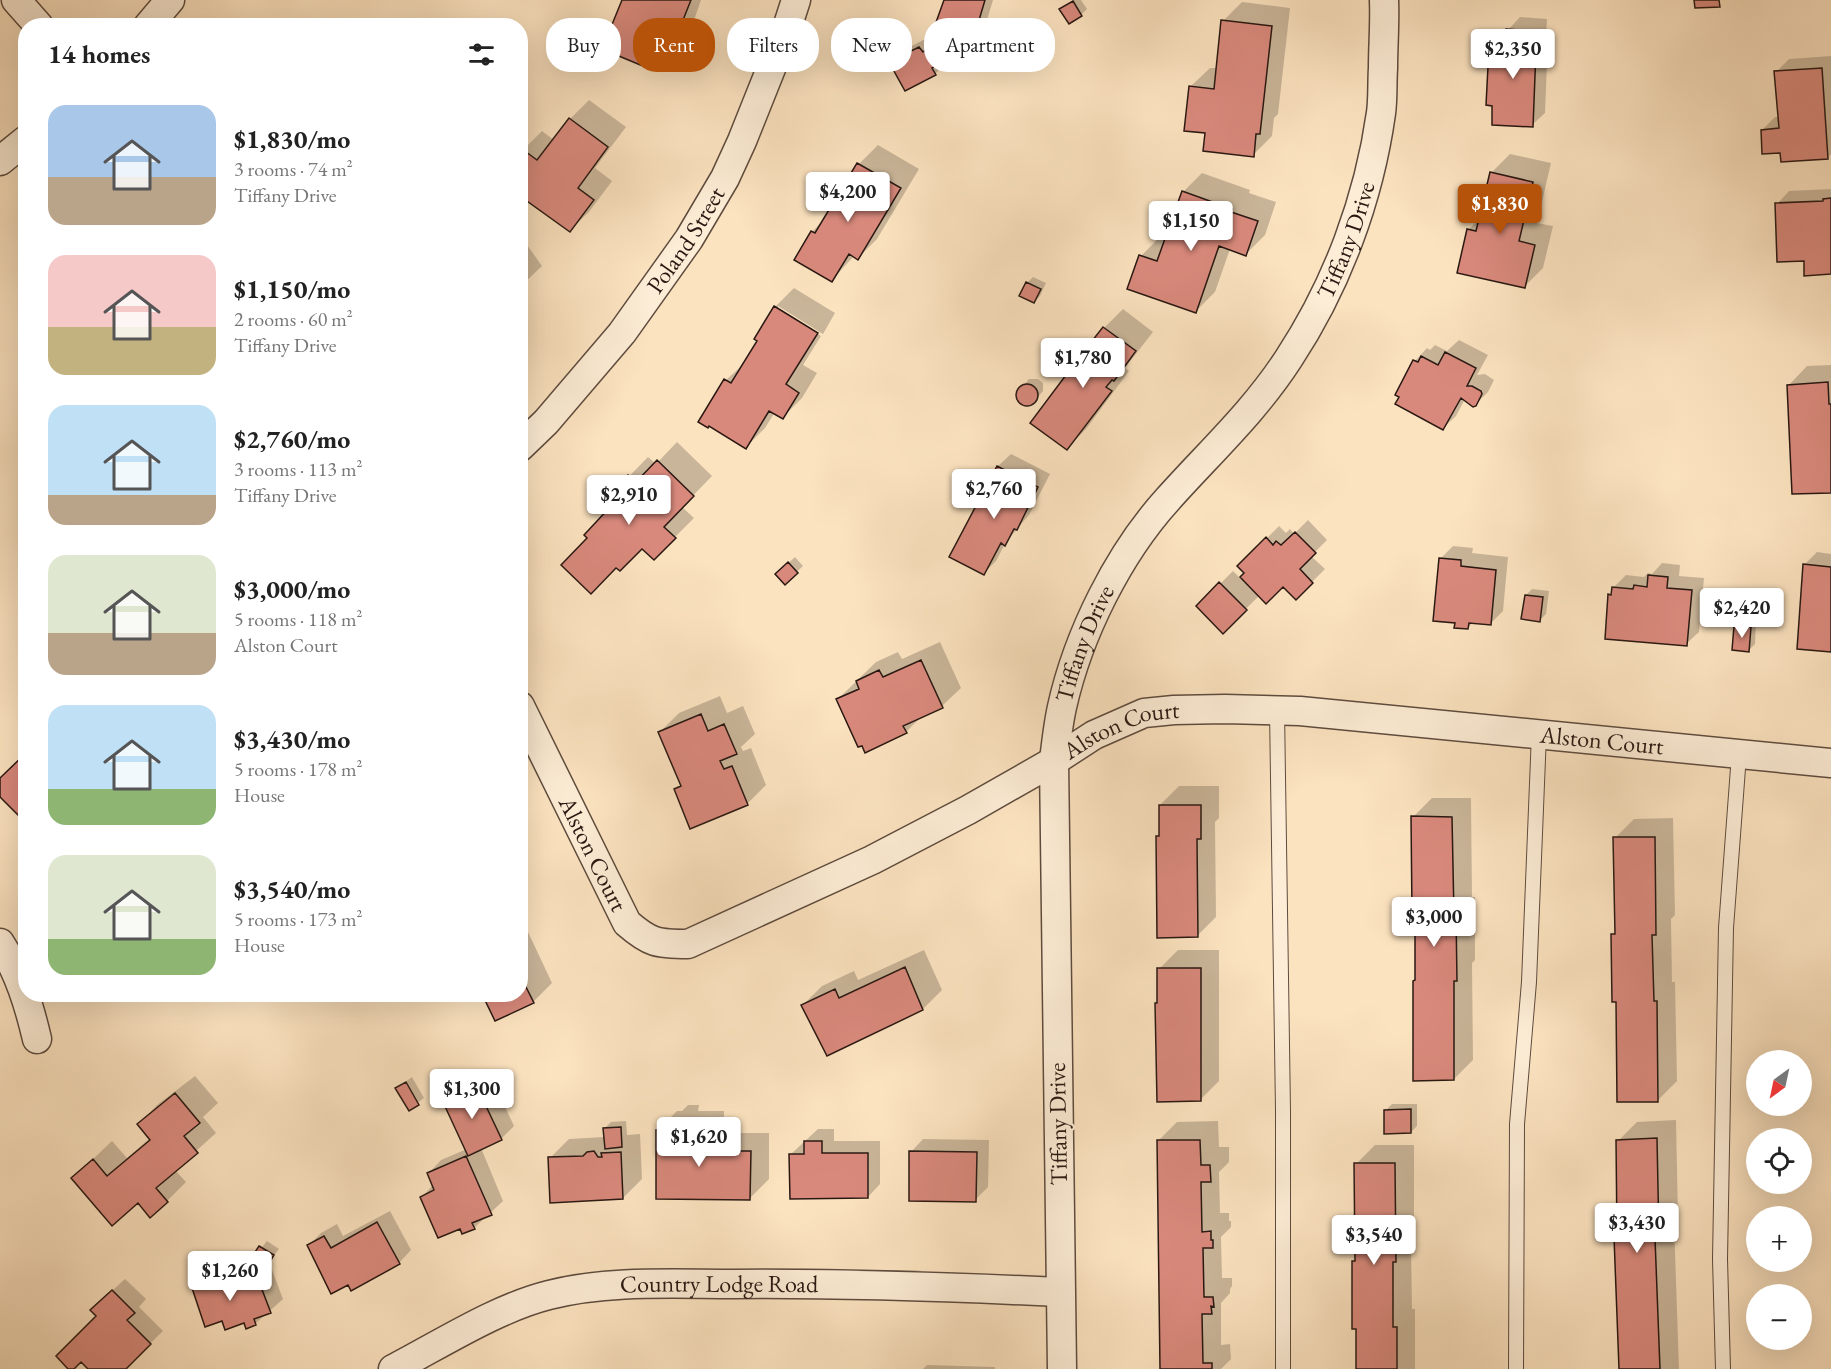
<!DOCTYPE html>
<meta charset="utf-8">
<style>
:root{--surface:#fff;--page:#f6f6f6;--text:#222;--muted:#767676;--accent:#b45309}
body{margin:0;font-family:"EB Garamond",serif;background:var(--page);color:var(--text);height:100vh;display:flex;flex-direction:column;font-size:22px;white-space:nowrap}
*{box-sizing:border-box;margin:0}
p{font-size:20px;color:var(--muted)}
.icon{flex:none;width:33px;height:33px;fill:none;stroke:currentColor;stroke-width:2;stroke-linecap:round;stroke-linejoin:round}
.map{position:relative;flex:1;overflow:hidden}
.sheet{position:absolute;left:18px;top:18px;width:510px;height:984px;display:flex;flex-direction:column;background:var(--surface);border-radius:24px;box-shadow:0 6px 24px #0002}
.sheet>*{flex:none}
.top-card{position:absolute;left:546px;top:18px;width:570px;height:54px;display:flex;gap:12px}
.needle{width:39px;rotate:213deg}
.tools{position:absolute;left:1746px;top:1050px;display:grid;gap:12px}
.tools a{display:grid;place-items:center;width:66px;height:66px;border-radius:50%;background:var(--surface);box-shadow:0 6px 24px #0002;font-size:30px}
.price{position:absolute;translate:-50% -51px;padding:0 14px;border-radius:6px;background:#fff;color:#222;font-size:20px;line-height:39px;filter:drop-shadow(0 2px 3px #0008)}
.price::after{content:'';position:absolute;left:50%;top:36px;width:18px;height:14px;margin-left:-9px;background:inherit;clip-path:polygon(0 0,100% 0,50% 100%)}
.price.current{background:var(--accent);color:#fff}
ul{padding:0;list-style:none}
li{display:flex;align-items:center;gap:18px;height:150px;padding:0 30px}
li span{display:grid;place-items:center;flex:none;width:168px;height:120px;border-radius:18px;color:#555}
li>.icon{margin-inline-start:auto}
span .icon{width:72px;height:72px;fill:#fffc;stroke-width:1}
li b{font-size:26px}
h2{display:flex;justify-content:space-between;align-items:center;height:72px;padding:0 30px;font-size:26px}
.chip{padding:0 21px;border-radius:24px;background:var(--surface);box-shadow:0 6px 24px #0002;font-size:21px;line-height:54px}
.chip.current{background:var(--accent);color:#fff}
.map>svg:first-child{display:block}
</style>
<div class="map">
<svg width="1831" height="1369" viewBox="0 0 1831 1369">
<rect width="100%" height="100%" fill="#fce3c0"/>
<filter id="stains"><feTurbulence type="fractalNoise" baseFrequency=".00333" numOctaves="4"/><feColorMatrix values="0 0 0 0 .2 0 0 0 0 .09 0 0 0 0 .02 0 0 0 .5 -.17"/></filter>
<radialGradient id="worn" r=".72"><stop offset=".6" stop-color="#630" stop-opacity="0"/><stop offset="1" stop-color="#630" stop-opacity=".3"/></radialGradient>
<!-- shadow -->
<path fill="#0003" d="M624,0H701L694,20L675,39L673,38L669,48L650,67Z
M945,0H993L981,40L968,53L961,50L946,59L948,61L935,74L891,63L904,50L933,35Z
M1073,0H1081L1087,9L1081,15L1061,9Z
M1242,2L1290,8L1278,114L1274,118L1272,136L1253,155L1191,86L1210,68H1218L1223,21Z
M1520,17L1547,19L1546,38H1548L1545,113L1532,125L1491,48L1503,35L1507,36L1508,30Z
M1831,56V154L1827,158L1782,152L1762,130L1775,117H1780L1776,72L1789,59Z
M589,100L626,127L595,168L612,181L589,212L570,230L523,150L542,131L554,140L570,119Z
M878,145L919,169L877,239L858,258L854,256L832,280L812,232L827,216L859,164Z
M1510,154L1551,163L1537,223L1553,226L1543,268L1524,287L1468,230L1481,217L1491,173Z
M1202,173L1250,190L1249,193L1276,202L1265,235L1246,254L1230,249L1215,292L1196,311L1141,256L1160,237L1166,239L1183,192Z
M1831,189V273L1805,259L1777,204L1789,191Z
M520,235L542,266L520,287Z
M1033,277L1046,283L1040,296L1034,302L1027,283Z
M794,288L835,313L823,334L778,306V310L821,336L803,365L817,373L802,398L783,417L775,412L765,428L746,447L709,424L700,421L726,380L746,362L759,340L756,338L775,307Z
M1123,309L1153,332L1125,368L1129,371L1086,429L1067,448L1076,364L1084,356L1104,328Z
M1459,340L1488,355L1477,375L1485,374L1494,380L1488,392L1475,405L1465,399L1456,416L1443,428L1415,361L1427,348L1430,350L1435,345L1447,351Z
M1831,365V491L1788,386L1807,366Z
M1029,379H1038L1043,383V391L1032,404H1025L1019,399V391Z
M677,442L712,476L682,507L694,518L654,558L642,547L589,538L614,506L606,500L648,457L656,464Z
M1011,454L1050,474L1029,515L1006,542L996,561L984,573L951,556L998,466Z
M1308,520L1327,540L1311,556L1325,569L1296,598L1283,585L1260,595L1223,631L1198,606L1233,571L1241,579L1246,573L1239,566L1279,526L1286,533L1290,529L1294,534Z
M1453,546L1473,548L1472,553L1508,557L1503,611L1490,624L1473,622L1468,628L1457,621L1441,558Z
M1817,552L1831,554V650L1804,565Z
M795,557L803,566L785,583L783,568Z
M1662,563L1680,565L1679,576L1704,578L1699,632L1686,644L1610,595L1613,592V588L1626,575L1644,577L1648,573L1652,574Z
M1532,589L1549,591L1546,614L1540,620L1526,595Z
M1742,621L1756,622L1755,644L1749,650L1736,627Z
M940,642L961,688L942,706L923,715L906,732L837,700L876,662L898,652L902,659Z
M720,696L727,713L743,706L755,734L741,747L743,751L751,748L766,785L747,804L676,789L681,784L660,732L679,713Z
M1179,786H1219V818L1215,822L1216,917L1197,936L1158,837L1161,834L1160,805Z
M1432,798H1471L1472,897H1475V960L1472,963L1473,1060L1454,1079L1417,978L1413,817Z
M1673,818L1675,915L1671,919L1672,982H1675L1677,1081L1658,1100L1613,935L1617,931L1615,838L1634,819Z
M520,915L552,983L533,1002L520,994Z
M924,950L942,990L923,1009L827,1054L803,1005L822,986L854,971L858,980Z
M1178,950H1219V1081L1200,1100L1159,1001V969Z
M489,1073L514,1126L501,1139L481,1148L503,1201L474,1228L461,1227L422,1197L433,1185L429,1173L441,1160L467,1149L444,1100L456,1088Z
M195,1076L218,1103L203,1117L216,1133L175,1170L186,1182L167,1201H138L73,1178L112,1141L127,1158L150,1138L139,1124L157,1105Z
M412,1077L424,1098L409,1109L397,1088Z
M1392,1104H1417V1126L1411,1132L1386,1110Z
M688,1105H699L698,1111H724V1133H769V1179L750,1198L658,1130L677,1111H682Z
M1676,1120L1678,1218L1674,1222L1679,1369H1620L1616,1238L1619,1235L1618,1141L1637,1122Z
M626,1121L627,1135L640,1134L642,1179L623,1198L550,1158L569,1139L604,1137L605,1128L611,1122Z
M1218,1121L1219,1147H1229V1162L1219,1172L1220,1213H1229V1221H1231V1227L1221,1237L1222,1278H1232V1286L1230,1289V1293L1221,1303V1345L1230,1344L1231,1359L1221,1369H1162L1158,1141L1177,1122Z
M818,1129H834V1141H880V1184L868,1197L791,1154Z
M923,1139L989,1140L988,1187L975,1200L911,1152Z
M1375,1145H1414V1242L1411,1244L1412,1309H1415V1369H1358L1357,1327L1353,1261L1356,1258V1164Z
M390,1211L411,1250L399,1263L348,1283L308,1246L321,1233L337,1224L343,1236Z
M267,1241L279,1249L269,1262L283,1299L255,1324L223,1319L191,1279L203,1267L222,1261L228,1277L263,1264L253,1258Z
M125,1279L146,1299L139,1307L163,1331L124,1369H90L81,1360L71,1369L98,1316L105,1297Z
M927,1365L995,1367V1369H923Z"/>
<!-- building -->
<path fill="#d9897c" stroke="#291812" stroke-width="1.5" d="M622,0H691L675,40L663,36L650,69L602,49Z
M944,0H985L969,54L961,52L932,68L936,75L905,91L889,62L919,47L923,52L938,41L930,39Z
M1694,0H1719L1720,7L1695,8Z
M1073,1L1082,16L1069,24L1059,9Z
M1221,20L1272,26L1260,134H1256L1254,157L1203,151L1205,133L1184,131L1189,86L1214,89Z
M1506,29L1535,31L1534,50H1536L1533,127L1492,125V106L1486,105L1489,47L1505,49Z
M1822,68L1828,159L1781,162L1780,153L1762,154L1761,130L1779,128L1774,71Z
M569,118L608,147L578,188L594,200L570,232L520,196V182L523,178L520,176V151L522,149L537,160Z
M857,163L901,188L858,260L849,254L832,282L794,260L811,231L815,233Z
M1490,172L1533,182L1519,241L1535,245L1525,288L1457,273L1467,229L1476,231Z
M1182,191L1232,209L1231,212L1258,221L1246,256L1219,246L1196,313L1127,289L1139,255L1157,261Z
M1831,198V274L1804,276V261L1777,262L1775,203L1823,201V199Z
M1026,282L1041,289L1034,303L1019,296Z
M774,306L818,333L786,384L799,393L783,419L769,411L746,449L709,426L708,428L698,422L724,379L731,383L757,341L754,339Z
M1103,327L1136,351L1114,381L1112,380L1106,387L1112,391L1067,450L1030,423L1075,363L1078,366L1084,358L1081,355Z
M1445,352L1476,368L1467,386H1472L1481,391L1482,394L1476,406L1473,407L1461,398L1443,430L1395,404L1399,397L1395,395L1413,360L1418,362L1421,356L1438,365Z
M1828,382L1829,404H1831V493L1792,494L1787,385Z
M1016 395a11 11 0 1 1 22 0a11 11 0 1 1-22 0Z
M657,460L694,496L664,527L676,538L654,560L642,549L620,571L616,568L591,594L561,565L587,538L584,535L611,506L604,500L628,475L636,482Z
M997,466L1038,487L1017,530L1014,529L1005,546L1001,543L984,575L949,557Z
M1295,532L1316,553L1300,569L1313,583L1296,600L1283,587L1266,604L1240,577L1244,573L1237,566L1266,537L1273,545L1276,541L1281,545Z
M1439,558L1461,560V566L1496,570L1491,625L1469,623L1468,629L1454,628L1455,623L1433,621Z
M788,562L798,573L785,585L775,574Z
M1803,564L1831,567V652L1797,649Z
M1648,575L1668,577L1667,588L1692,590L1687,646L1605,639L1608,594L1611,595L1612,587L1633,589L1634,585L1647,587Z
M1219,582L1247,610L1223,634L1196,606Z
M1525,595L1543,597L1540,622L1521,619Z
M1734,626L1751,627L1749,652L1732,650Z
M921,660L943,708L903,726L907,733L865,753L862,746L858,747L836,699L859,689L856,681L879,670L883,677Z
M701,714L708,731L724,724L737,754L720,761L724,769L732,766L748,805L690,829L674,789L681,786L658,732Z
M26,753V816L22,819L0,797V778Z
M1159,805H1201V839H1197L1198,937L1157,938L1156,836H1159Z
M1411,816L1452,817L1454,915H1456L1457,981H1454V1080L1413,1081V981L1415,980V914H1412Z
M1613,837H1655L1656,935H1652L1654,1001H1657L1658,1102H1617L1616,1002H1612L1611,934H1615Z
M905,967L923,1010L827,1056L801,1005L835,989L839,998Z
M1157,968H1201V1101L1157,1102L1155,1003H1157Z
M520,975L534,1003L495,1021L482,994H520Z
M406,1082L419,1105L409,1111L395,1088Z
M476,1085L502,1140L468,1156L442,1100Z
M175,1093L200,1123L184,1136L198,1153L156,1188L168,1202L150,1218L138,1203L112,1226L71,1178L93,1159L107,1176L150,1140L137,1124Z
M1411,1109V1133L1384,1134V1110Z
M667,1124H680V1129H706L705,1151H751L750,1200L656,1199V1130H668Z
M621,1127L622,1147L605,1149L603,1128Z
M1657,1138L1659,1238H1655L1660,1369H1619L1614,1237H1617L1616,1140Z
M1157,1140H1200L1201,1165H1210L1211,1182H1201L1202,1232L1211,1231V1240H1213V1248H1203L1204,1297H1213L1214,1307L1211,1306L1212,1314H1202L1203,1363H1212V1369H1160Z
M804,1141H822V1153H868V1198L790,1199L789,1154H804Z
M594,1151L598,1157H602L601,1153L621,1152L623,1199L550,1203L548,1157L583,1156L587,1152Z
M909,1151L977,1152L976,1202L909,1201Z
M466,1156L492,1215L472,1223L475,1229L462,1234L460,1229L438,1238L420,1197L434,1190L427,1173Z
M1354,1163H1395L1396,1262H1393V1327H1397V1369H1356V1329H1352V1261H1355Z
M377,1222L400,1264L351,1291L348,1285L331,1294L307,1245L324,1236L331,1248Z
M259,1246L274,1255L266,1268L251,1258Z
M209,1273L215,1289L256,1274L271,1313L254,1319L256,1325L246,1329L244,1323L225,1330L222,1321L205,1327L189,1279Z
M112,1290L135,1313L127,1320L151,1344L126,1369H88L81,1362L74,1369H68L56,1356L96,1316L90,1310Z"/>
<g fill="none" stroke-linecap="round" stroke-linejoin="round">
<defs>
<path id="lane" d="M1277,710L1283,1111V1369
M1516,1369L1517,1124L1529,982L1539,734
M1723,1369L1720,1259L1726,928L1739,755"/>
<g id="street">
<path d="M16,0L39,26"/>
<path d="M148,26L170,0"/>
<path d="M0,161L26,140"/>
<path id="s1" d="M520,447L546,422L622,333L689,239L725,178L742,141L786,31L796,0"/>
<path id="s2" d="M520,706L627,923C650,943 657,944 688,944L872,860L968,810L1054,761L1094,735L1144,713L1174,710L1225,709L1300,711L1831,763"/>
<path d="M0,943C19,972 29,1005 37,1039"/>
<path id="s3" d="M393,1369C441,1344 497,1308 549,1295C607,1280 674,1284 734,1284C843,1283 951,1287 1060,1292"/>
<path id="s4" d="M1062,1369L1054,761C1056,744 1058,725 1062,707C1078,635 1118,554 1168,499C1209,453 1255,411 1289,358C1337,285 1369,199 1381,113C1383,99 1382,83 1383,68C1383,45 1385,23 1384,0"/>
</g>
</defs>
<!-- lane casing -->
<use href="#lane" stroke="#5e4b3e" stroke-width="16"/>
<!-- street casing -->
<use href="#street" stroke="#5e4b3e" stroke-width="31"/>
<!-- lane -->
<use href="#lane" stroke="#fdedd6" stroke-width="14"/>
<!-- street -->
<use href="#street" stroke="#fdedd6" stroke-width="28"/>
</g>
<g text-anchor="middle" stroke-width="4.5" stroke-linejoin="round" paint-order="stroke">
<!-- street labels -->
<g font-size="24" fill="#291812" stroke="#fdedd6">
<text dy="8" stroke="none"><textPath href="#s4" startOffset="1216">Tiffany Drive</textPath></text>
<text dy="8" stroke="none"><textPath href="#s1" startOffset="266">Poland Street</textPath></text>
<text dy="8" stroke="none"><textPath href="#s4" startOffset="730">Tiffany Drive</textPath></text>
<text dy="8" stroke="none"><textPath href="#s2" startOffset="794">Alston Court</textPath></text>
<text dy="8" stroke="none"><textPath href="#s2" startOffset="1280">Alston Court</textPath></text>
<text dy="8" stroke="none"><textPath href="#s2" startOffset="165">Alston Court</textPath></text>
<text transform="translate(1058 1124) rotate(-91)" y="8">Tiffany Drive</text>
<text dy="8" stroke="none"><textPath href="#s3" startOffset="344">Country Lodge Road</textPath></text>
</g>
</g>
<rect width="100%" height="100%" filter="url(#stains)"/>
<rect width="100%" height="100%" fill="url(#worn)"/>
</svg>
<div class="tools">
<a><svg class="needle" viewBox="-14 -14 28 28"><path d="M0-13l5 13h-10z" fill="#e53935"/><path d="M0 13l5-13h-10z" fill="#767676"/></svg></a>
<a><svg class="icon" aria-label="locate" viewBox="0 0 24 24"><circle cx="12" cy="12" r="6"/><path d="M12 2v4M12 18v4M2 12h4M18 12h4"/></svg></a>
<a>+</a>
<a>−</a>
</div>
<b class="price" style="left:1513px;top:80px">$2,350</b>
<b class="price" style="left:848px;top:223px">$4,200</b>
<b class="price current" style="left:1500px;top:235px">$1,830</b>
<b class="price" style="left:1191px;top:252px">$1,150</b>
<b class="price" style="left:1083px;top:389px">$1,780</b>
<b class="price" style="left:994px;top:520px">$2,760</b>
<b class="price" style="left:629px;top:526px">$2,910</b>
<b class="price" style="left:1742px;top:639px">$2,420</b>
<b class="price" style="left:1434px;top:948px">$3,000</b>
<b class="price" style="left:472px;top:1120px">$1,300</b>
<b class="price" style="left:699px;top:1168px">$1,620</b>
<b class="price" style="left:1637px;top:1254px">$3,430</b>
<b class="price" style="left:1374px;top:1266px">$3,540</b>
<b class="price" style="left:230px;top:1302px">$1,260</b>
<div class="top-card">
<a class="chip">Buy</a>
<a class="chip current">Rent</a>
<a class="chip">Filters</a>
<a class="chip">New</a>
<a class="chip">Apartment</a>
</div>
<section class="sheet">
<h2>14 homes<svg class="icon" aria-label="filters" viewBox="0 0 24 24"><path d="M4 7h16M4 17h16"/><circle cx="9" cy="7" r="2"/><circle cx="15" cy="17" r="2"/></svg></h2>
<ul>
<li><span style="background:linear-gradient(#a9c7e8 60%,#b9a48a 0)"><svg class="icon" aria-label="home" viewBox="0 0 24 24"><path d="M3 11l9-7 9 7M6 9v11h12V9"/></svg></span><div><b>$1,830/mo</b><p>3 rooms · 74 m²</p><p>Tiffany Drive</p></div></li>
<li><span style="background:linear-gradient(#f6c9c9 60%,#c2b280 0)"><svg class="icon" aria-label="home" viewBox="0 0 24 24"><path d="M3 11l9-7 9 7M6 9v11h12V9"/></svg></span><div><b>$1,150/mo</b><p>2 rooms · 60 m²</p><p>Tiffany Drive</p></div></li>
<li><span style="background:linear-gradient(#bfe0f5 75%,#b9a48a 0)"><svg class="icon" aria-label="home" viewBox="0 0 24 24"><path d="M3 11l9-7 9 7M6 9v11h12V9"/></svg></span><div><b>$2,760/mo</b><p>3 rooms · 113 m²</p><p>Tiffany Drive</p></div></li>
<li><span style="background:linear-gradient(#dfe7d0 65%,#b9a48a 0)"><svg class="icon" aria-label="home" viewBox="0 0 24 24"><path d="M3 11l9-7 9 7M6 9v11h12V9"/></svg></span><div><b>$3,000/mo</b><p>5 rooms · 118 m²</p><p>Alston Court</p></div></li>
<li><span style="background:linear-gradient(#bfe0f5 70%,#8fb573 0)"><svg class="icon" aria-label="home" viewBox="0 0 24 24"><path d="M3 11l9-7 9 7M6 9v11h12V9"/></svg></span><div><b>$3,430/mo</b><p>5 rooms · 178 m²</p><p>House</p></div></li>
<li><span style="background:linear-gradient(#dfe7d0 70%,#8fb573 0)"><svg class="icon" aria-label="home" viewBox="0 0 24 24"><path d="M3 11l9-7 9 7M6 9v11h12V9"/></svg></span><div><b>$3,540/mo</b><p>5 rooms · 173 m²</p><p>House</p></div></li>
</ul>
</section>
</div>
